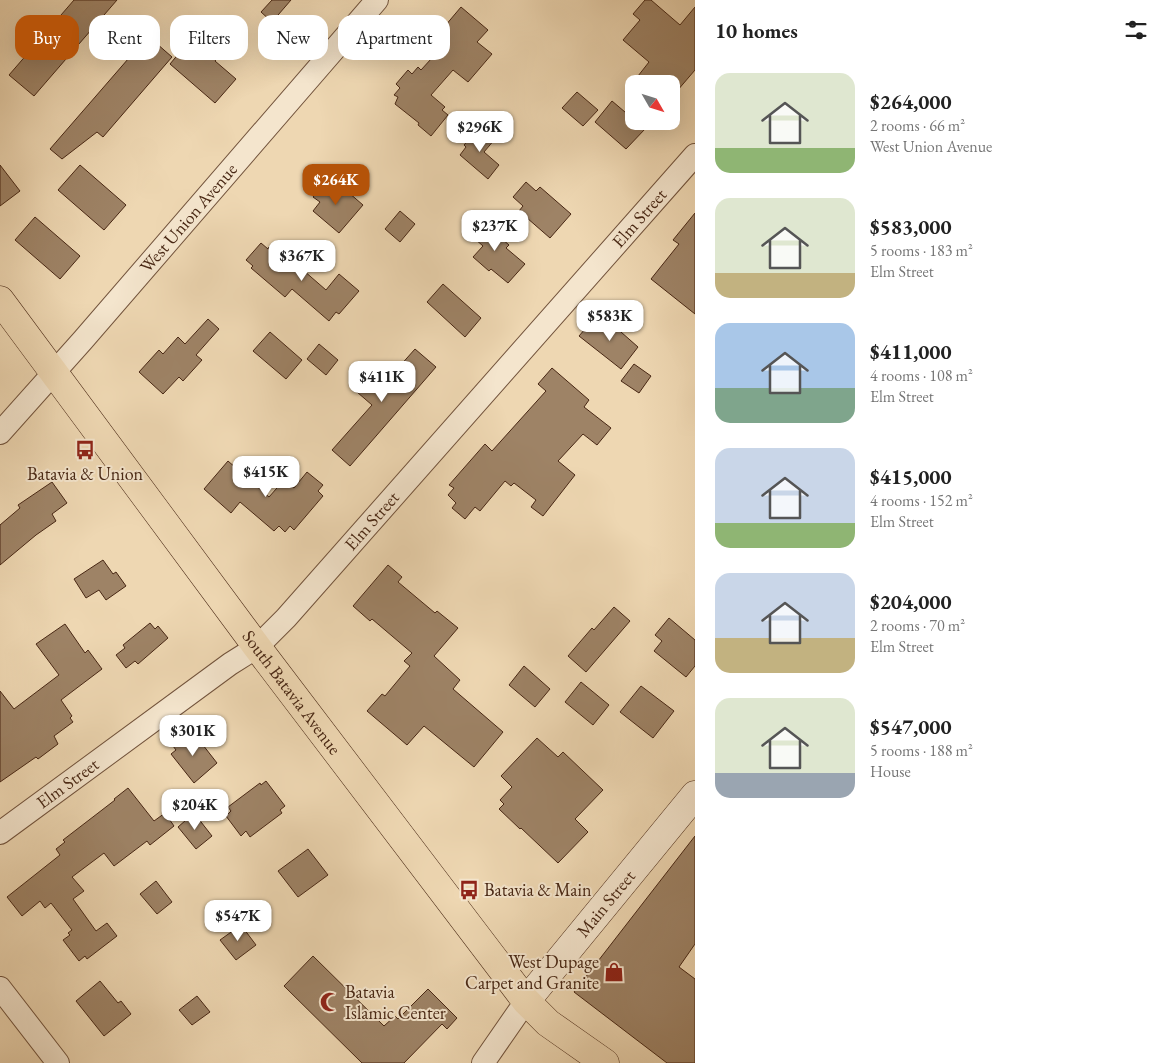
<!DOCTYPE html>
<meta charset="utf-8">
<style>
:root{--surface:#fff;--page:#f2f2f2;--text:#222;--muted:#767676;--accent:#b45309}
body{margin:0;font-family:"EB Garamond",serif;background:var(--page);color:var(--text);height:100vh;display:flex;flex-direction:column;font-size:19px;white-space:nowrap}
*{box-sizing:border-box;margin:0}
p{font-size:16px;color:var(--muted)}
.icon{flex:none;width:28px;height:28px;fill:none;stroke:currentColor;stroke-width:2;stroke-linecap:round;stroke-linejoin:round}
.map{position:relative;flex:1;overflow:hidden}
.sheet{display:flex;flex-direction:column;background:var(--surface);width:475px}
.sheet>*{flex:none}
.guide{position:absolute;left:15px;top:15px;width:475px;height:45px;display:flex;gap:10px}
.needle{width:32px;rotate:129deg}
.controls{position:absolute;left:625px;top:75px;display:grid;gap:10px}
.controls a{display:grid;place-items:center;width:55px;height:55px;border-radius:10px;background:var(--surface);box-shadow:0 5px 20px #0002;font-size:25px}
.price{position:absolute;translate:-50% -42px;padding:0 11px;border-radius:10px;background:#fff;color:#222;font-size:16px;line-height:32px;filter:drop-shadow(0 1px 2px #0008)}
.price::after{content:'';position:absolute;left:50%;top:30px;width:15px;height:11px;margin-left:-8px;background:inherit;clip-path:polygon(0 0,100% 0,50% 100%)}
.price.active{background:var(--accent);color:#fff}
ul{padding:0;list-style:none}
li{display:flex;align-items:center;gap:15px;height:125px;padding:0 20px}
li span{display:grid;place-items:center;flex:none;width:140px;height:100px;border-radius:15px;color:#555}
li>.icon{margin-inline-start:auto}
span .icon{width:60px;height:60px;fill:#fffc;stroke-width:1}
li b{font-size:21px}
h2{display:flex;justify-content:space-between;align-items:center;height:60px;padding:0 20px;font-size:21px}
.tag{padding:0 18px;border-radius:15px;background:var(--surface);box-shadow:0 5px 20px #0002;font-size:18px;line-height:45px}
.tag.active{background:var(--accent);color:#fff}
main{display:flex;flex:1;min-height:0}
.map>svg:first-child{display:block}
</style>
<main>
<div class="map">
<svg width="695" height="1063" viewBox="0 0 695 1063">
<rect width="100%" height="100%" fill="#eed7b2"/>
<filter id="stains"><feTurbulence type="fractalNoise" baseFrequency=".004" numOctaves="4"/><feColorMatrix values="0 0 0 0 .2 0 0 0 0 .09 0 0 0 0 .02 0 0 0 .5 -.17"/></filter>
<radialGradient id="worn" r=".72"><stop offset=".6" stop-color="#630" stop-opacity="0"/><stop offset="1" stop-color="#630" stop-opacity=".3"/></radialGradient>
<!-- building -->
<path fill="#9e8366" stroke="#482714" d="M74,0H117L34,96L9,75Z
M272,0H291L272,22L261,12Z
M645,0H651L680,25L695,7V70L671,98V84H647L638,76L649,62L623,40L640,20L633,14Z
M461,7L488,30L477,42L492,54L468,82L453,70L431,95L445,107L442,110L448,115L431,136L418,125L419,123L395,104L398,97L394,95L400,88L396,84L408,70L412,74L418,67L421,70L442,47L434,39Z
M195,34L220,55L215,61L236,79L215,103L170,64Z
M148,36L172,57L103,137L97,132L62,159L50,149Z
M577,92L598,110L583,126L562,108Z
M612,101L645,129L626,149L595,122Z
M480,127L495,139L484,152L499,165L488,179L460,155L466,147L464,145Z
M0,165L20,191L0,206Z
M80,165L126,205L104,230L58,190Z
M328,179L340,188L341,186L363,205L339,233L313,211L320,202L313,197Z
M526,182L536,191L540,187L571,214L550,238L519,211L523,206L513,197Z
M400,211L415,224L400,242L385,229Z
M695,213V314L651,279L679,244L673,240Z
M35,217L80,256L60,279L15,240Z
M479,219L509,245L506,248L525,264L508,283L491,269L489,271L473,257L483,246L467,232Z
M261,243L268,249L269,247L285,261L288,257L326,290L339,274L359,291L339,314L336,312L329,321L292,289L285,297L251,268L253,266L246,260Z
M443,284L481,318L465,337L427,302Z
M604,317L638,347L621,369L579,336L591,322L597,327Z
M208,319L219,329L196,355L202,360L183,381L179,377L163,394L139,372L159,350L163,354L178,337L185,344Z
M270,332L302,360L286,379L253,351Z
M319,344L338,360L326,375L307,359Z
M415,349L436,367L350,466L332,450L372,405L350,386L366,368L381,380L386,374L390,377Z
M634,364L651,376L639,393L621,381Z
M552,368L589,400L584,407L611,428L597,445L583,434L558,461L575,475L543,516L531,507L536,500L514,483L511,486L505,481L480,511L475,507L465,519L452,508L456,503L448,495L454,488L449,485L485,444L492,451L546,391L538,384Z
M228,461L269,497L284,480L294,488L307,472L323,485L318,491L323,496L294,530L290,526L285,532L279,526L274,531L240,502L231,513L204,489Z
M52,482L67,503L52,514L56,521L36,535L0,565V525L20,508L18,505Z
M103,560L113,574L116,572L126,586L106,600L99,590L86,598L74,579Z
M388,565L402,577L398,582L435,613L437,611L458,628L434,656L460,680L453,689L503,732L474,767L424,726L407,745L367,711L382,694L385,696L410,666L404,661L412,653L372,619L370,621L353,606Z
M614,607L630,621L586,672L568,656L592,628L594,630Z
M669,618L695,640V666L686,677L654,651L662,641L655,635Z
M150,623L155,629L158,626L168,638L138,664L135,661L126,668L116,655L125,648L123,645Z
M65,624L85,653L88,650L102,669L61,700L72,716L70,718L73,722L54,736L58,744L38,759L36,757L0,782V691L14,709L59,675L36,644Z
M524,666L550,689L535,707L509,685Z
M581,682L609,705L593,725L565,702Z
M641,686L674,711L653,738L620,712Z
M192,731L217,763L194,783L171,754L176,750L173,746Z
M537,738L558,757L563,752L603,790L575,819L588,832L558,863L521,828L520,829L499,809L504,804L500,800L512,787L501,776Z
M266,781L285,806L280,810L282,813L250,837L246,831L241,836L226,816L231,811L228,807L260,783L261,785Z
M128,788L154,821L165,813L174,826L150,845L147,841L114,866L104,853L72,877L84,891L73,899L96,931L107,923L117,936L87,959L85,956L79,961L63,940L70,935L68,933L72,930L51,903L45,908L40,901L22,916L7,897L60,855L56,849L65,842L63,840L115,800L114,799Z
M194,813L212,836L196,849L178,827Z
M695,836V944L679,967L695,979V1063H667L574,992Z
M308,849L328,875L298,897L278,871Z
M156,881L172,902L157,914L140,894Z
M241,925L256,945L236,960L220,940Z
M313,956L384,1026L395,1016L398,1019L428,989L457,1018L447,1029L442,1024L404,1063H362L284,986Z
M100,981L118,1003L121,1001L131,1014L104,1036L76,1001Z
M197,996L210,1012L192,1025L179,1010Z"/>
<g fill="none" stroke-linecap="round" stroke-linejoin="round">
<defs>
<g id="street">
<path id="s1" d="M0,433L83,340L377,0"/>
<path id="s2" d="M0,833L230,664L257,647L286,618L695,155"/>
<path d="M0,988L58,1063"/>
<path d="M483,1063L526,1001"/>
</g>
<g id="secondary">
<path id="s3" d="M526,1001L695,795"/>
</g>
<g id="primary">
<path id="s4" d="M0,300L257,647L526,1001L548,1023L605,1063"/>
</g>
</defs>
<!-- street casing -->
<use href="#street" stroke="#72533c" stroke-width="24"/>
<!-- secondary casing -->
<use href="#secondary" stroke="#482714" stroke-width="29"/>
<!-- primary casing -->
<use href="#primary" stroke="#482714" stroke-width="29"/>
<!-- street -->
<use href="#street" stroke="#f4e5cd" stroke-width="22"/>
<!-- secondary -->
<use href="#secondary" stroke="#f4e5cd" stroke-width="28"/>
<!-- primary -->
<use href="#primary" stroke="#eed7b2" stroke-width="28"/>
</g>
<!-- icons -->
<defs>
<symbol id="bus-bare" viewBox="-9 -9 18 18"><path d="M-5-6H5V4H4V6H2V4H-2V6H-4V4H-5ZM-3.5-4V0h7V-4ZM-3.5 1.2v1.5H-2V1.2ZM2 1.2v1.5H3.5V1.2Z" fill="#8f2418" stroke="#f4e5cd" stroke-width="2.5" paint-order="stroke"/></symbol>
<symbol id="shop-bare" viewBox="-9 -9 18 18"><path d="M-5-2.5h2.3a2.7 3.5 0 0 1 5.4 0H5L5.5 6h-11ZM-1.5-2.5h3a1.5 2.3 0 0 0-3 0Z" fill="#8f2418" stroke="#f4e5cd" stroke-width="2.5" paint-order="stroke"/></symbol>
<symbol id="mosque-bare" viewBox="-9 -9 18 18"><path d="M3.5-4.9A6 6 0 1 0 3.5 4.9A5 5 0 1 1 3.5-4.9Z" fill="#8f2418" stroke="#f4e5cd" stroke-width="2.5" paint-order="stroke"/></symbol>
</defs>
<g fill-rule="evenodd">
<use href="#bus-bare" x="71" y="436" width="28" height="28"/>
<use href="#bus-bare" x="455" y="876" width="28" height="28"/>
<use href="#shop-bare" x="600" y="958" width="28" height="28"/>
<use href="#mosque-bare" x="316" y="988" width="28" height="28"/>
</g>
<g text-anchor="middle" stroke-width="4" stroke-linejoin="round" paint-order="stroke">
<!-- street labels -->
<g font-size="18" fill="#482714" stroke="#f4e5cd">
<text dy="6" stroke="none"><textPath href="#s1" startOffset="286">West Union Avenue</textPath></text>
<text dy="6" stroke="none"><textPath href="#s2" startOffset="892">Elm Street</textPath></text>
<text dy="6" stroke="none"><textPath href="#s2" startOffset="488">Elm Street</textPath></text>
<text dy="6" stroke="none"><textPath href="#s4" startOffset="489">South Batavia Avenue</textPath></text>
<text dy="6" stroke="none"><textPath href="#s2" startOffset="84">Elm Street</textPath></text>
<text dy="6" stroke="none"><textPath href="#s3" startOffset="126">Main Street</textPath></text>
</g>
<!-- poi labels -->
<g font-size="18" fill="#482714" stroke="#f4e5cd" text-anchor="start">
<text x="85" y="480" text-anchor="middle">Batavia &amp; Union</text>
<text x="484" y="896">Batavia &amp; Main</text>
<text x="599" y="968" text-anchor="end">West Dupage<tspan x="599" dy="21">Carpet and Granite</tspan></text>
<text x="345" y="998">Batavia<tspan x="345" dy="21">Islamic Center</tspan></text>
</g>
</g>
<rect width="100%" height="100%" filter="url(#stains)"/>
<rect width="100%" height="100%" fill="url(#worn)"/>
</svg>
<div class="controls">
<a><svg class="needle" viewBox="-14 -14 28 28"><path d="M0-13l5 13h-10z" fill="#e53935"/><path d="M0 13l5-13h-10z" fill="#767676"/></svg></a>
</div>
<b class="price" style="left:480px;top:153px">$296K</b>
<b class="price active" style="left:336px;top:206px">$264K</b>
<b class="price" style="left:495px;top:252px">$237K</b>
<b class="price" style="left:302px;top:282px">$367K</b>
<b class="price" style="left:610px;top:342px">$583K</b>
<b class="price" style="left:382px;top:403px">$411K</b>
<b class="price" style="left:266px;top:498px">$415K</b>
<b class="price" style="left:193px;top:757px">$301K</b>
<b class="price" style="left:195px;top:831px">$204K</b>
<b class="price" style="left:238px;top:942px">$547K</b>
<div class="guide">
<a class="tag active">Buy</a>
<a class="tag">Rent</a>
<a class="tag">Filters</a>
<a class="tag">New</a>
<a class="tag">Apartment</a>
</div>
</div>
<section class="sheet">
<h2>10 homes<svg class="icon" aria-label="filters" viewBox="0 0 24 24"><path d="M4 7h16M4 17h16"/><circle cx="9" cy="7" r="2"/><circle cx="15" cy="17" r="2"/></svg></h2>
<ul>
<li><span style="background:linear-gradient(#dfe7d0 75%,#8fb573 0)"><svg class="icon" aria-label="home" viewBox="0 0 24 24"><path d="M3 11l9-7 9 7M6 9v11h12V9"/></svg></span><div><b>$264,000</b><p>2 rooms · 66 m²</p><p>West Union Avenue</p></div></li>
<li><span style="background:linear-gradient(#dfe7d0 75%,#c2b280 0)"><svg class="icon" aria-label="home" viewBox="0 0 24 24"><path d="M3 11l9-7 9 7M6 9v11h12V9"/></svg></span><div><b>$583,000</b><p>5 rooms · 183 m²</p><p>Elm Street</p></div></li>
<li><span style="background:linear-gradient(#a9c7e8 65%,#7fa58c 0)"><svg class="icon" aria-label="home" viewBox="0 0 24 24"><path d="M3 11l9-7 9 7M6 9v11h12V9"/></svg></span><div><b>$411,000</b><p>4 rooms · 108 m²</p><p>Elm Street</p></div></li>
<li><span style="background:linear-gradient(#c9d6e8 75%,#8fb573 0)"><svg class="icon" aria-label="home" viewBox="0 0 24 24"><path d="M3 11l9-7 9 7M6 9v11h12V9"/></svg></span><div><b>$415,000</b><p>4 rooms · 152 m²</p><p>Elm Street</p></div></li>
<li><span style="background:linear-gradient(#c9d6e8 65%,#c2b280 0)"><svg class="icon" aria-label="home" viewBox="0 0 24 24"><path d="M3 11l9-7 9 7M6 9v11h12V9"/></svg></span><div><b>$204,000</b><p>2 rooms · 70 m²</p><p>Elm Street</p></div></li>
<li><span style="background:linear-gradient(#dfe7d0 75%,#9aa5b1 0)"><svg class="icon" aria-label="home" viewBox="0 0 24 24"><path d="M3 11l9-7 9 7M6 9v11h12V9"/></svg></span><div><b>$547,000</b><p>5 rooms · 188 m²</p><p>House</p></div></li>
</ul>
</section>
</main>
